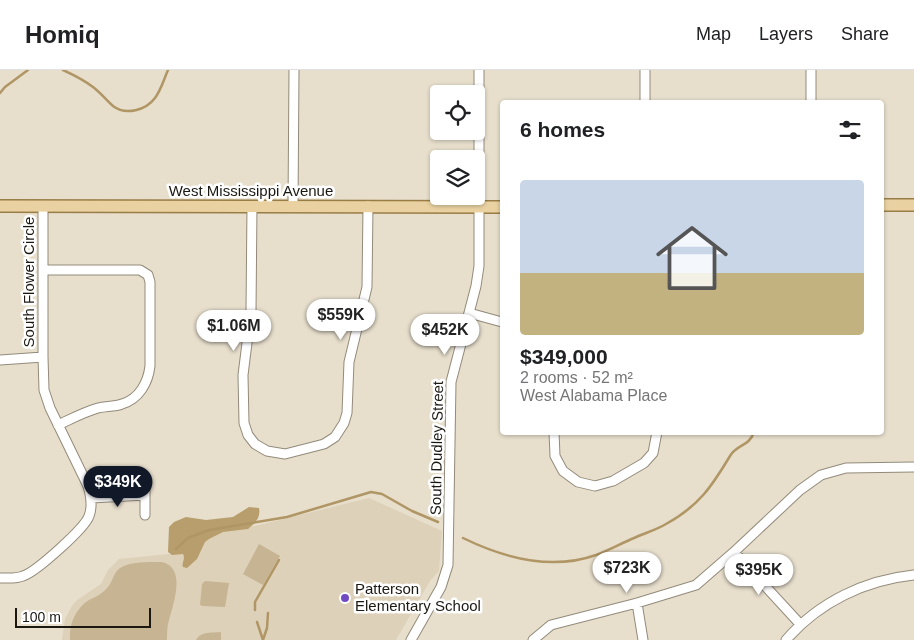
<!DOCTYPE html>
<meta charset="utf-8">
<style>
:root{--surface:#fff;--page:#f6f6f6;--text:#202124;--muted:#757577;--line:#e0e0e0;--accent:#111827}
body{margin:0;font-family:Helvetica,sans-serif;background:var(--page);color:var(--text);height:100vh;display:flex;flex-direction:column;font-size:19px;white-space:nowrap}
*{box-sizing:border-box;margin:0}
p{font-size:16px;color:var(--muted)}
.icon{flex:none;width:28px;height:28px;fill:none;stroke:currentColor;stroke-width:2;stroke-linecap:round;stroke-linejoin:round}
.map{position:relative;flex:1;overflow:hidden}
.drawer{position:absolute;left:500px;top:30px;width:384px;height:335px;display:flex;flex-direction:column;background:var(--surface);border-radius:5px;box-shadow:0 1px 4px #0004}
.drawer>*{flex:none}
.tools{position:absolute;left:430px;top:15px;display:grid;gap:10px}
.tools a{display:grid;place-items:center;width:55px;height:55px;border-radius:5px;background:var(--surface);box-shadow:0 1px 4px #0004;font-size:25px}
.scale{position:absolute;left:15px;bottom:12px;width:136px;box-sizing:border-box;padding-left:5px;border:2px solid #1b1812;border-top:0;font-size:14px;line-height:18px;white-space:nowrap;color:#1b1812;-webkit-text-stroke:4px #fff;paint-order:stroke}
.price{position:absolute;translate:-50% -42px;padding:0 11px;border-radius:18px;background:#fff;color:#222;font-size:16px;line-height:32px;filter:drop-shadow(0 1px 2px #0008)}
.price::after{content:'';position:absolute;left:50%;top:30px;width:15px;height:11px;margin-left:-8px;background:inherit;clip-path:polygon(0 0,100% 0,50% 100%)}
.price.on{background:var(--accent);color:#fff}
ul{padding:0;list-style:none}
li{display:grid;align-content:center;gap:10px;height:265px;padding:0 20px}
li span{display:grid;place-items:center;height:155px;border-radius:5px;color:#555}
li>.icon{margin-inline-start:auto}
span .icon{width:90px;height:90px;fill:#fffc;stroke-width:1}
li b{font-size:21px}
h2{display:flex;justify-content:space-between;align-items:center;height:60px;padding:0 20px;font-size:21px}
header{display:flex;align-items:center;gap:30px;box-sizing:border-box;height:70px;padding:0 25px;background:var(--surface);border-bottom:1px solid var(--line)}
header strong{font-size:24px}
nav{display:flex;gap:28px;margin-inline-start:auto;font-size:18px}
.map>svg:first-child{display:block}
</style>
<header>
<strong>Homiq</strong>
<nav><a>Map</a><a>Layers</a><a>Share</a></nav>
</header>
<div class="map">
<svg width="914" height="570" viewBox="0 0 914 570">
<rect width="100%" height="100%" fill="#e7decc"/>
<!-- built -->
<path fill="#ded1b9" d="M369,428L442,461L439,501L430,511L396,570H62L65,549L72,536L77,530L101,514L108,500L119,489L179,483L223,460L255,456Z"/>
<!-- green -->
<path fill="#c6b493" d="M259,474L280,486L263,515L243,504Z
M162,492C187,498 173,534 169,550C167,556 167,563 167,570H70C69,554 75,539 89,530C96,527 103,523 108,517C113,511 113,503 120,498C131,491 150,492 162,492Z
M205,511L229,513L225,537L203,536L200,535L202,514Z
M221,562V570H196C201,561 213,563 221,562Z"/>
<!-- forest -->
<path fill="#b79e6c" d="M249,437L259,438C261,448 255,453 248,459L223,462L209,469L205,472L197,489L187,498L183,497C181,493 186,489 183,484L172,485L168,482L169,457L174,452L186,447L206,450L233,447Z"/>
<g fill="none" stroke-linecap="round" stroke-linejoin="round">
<!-- stream -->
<path stroke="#b09665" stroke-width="2.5" d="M63,0C74,5 84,10 93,17C101,23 106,30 113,36C126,46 146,40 155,28C161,20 164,9 168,0
M0,23L5,17L28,0
M463,468C504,488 551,501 596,485C609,480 622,473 634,468C645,463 656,460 666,454C699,436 712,416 730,386C737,374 749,377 754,362
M176,479L188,468L209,460L287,447L371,422L382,424L412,441L438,452
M255,540V532L279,490
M257,552L263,570
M263,570L267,558L268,543"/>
<defs>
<path id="minor" d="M645,32V0
M811,32V0
M252,136L251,241L243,305L244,353L248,365L255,374L267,381L285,384L324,374L335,367L344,353L347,343L349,292L367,217L368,136
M293,136L294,0
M43,200H140L148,205L150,212V296C148,313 139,329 122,334C114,337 106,336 98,338C84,342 71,349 58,355
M469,243L502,252
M0,290L43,287
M554,362L555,386L563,401L578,412L595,416L613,411L644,393L653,383L657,362
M145,407V445
M91,428L145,425
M734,482L800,554
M0,508C8,508 16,509 23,506C36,502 85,458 89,446C93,436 91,426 88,416L50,338L44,320L43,287V136
M637,533L643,570
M411,570L441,517L448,495L451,312L476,216L479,196V0
M533,570L551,555L637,533L696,515L734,482L800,420L821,405L846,398L914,397
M786,570C819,532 865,510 914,505"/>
<path id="major" d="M881,135H914
M0,136L502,137"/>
</defs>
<!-- minor casing -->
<use href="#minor" stroke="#938a7a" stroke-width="11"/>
<!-- major casing -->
<use href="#major" stroke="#987d46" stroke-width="14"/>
<!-- minor -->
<use href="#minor" stroke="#fff" stroke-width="9"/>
<!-- major -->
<use href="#major" stroke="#e9d1a1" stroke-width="11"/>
</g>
<!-- markers -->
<circle fill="#704ac3" stroke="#fff" stroke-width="2" cx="345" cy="528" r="5"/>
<g text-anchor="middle" stroke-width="5" stroke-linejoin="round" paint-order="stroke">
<!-- street labels -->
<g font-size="15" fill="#1b1812" stroke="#fff">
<text x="251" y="126">West Mississippi Avenue</text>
<text transform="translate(29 212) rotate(-90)" y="5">South Flower Circle</text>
<text transform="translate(437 378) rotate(-89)" y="5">South Dudley Street</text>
</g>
<!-- poi labels -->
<g font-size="15" fill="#1b1812" stroke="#fff" text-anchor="start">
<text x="355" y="524">Patterson<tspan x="355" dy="17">Elementary School</tspan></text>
</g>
</g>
</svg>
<div class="tools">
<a><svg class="icon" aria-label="locate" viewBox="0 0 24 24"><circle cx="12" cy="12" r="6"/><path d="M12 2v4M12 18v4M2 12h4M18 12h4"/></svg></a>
<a><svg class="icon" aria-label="layers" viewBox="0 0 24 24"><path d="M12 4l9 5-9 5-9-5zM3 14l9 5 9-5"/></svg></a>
</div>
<div class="scale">100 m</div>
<b class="price" style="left:341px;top:271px">$559K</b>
<b class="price" style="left:234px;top:282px">$1.06M</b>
<b class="price" style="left:445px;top:286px">$452K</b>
<b class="price on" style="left:118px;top:438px">$349K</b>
<b class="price" style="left:627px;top:524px">$723K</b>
<b class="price" style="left:759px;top:526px">$395K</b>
<section class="drawer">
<h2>6 homes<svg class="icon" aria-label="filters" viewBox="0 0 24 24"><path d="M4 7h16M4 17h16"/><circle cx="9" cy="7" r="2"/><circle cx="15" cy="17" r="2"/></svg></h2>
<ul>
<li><span style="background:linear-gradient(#c9d6e8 60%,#c2b280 0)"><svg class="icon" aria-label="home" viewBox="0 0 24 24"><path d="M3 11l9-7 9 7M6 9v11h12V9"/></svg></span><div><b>$349,000</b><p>2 rooms · 52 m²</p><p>West Alabama Place</p></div></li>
</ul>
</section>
</div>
